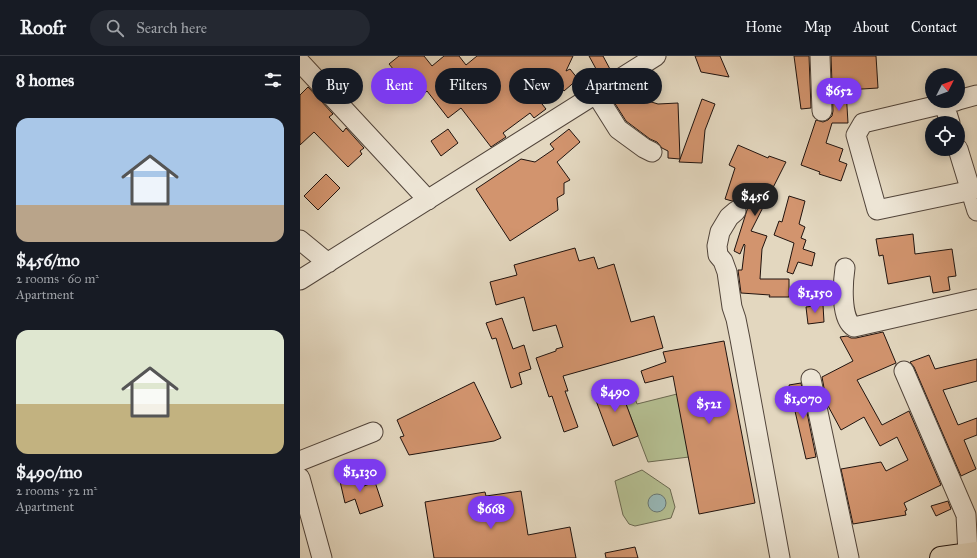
<!DOCTYPE html>
<meta charset="utf-8">
<style>
:root{--surface:#171b24;--page:#242831;--text:#f1f3f6;--muted:#9ea1a6;--line:#363941;--accent:#7c3aed}
body{margin:0;font-family:"IM FELL Great Primer",serif;background:var(--page);color:var(--text);height:100vh;display:flex;flex-direction:column;font-size:15px;white-space:nowrap}
*{box-sizing:border-box;margin:0}
p{font-size:13px;color:var(--muted)}
.icon{flex:none;width:22px;height:22px;fill:none;stroke:currentColor;stroke-width:2;stroke-linecap:round;stroke-linejoin:round}
.map{position:relative;flex:1;overflow:hidden}
.details{display:flex;flex-direction:column;background:var(--surface);width:300px}
.details>*{flex:none}
.top-card{position:absolute;left:12px;top:12px;width:380px;height:36px;display:flex;gap:8px}
.needle{width:26px;rotate:48deg}
.buttons{position:absolute;left:625px;top:12px;display:grid;gap:8px}
.buttons a{display:grid;place-items:center;width:40px;height:40px;border-radius:50%;background:var(--surface);box-shadow:0 2px 10px #0003;font-size:20px}
.price{position:absolute;translate:-50% -34px;padding:0 9px;border-radius:14px;background:var(--accent);color:#fff;font-size:13px;line-height:26px;filter:drop-shadow(0 1px 2px #0008)}
.price::after{content:'';position:absolute;left:50%;top:24px;width:12px;height:9px;margin-left:-6px;background:inherit;clip-path:polygon(0 0,100% 0,50% 100%)}
.price.current{background:#222;color:#fff}
ul{padding:0;list-style:none}
li{display:grid;align-content:center;gap:8px;height:212px;padding:0 16px}
li span{display:grid;place-items:center;height:124px;border-radius:12px;color:#555}
li>.icon{margin-inline-start:auto}
span .icon{width:72px;height:72px;fill:#fffc;stroke-width:1}
li b{font-size:17px}
h2{display:flex;justify-content:space-between;align-items:center;height:48px;padding:0 16px;font-size:17px}
.pill{padding:0 14px;border-radius:18px;background:var(--surface);box-shadow:0 2px 10px #0003;font-size:14px;line-height:36px}
.pill.current{background:var(--accent);color:#fff}
header{display:flex;align-items:center;gap:24px;box-sizing:border-box;height:56px;padding:0 20px;background:var(--surface);border-bottom:1px solid var(--line)}
header strong{font-size:19px}
nav{display:flex;gap:22px;margin-inline-start:auto;font-size:14px}
.search{width:280px;height:36px;background:var(--page);display:flex;align-items:center;gap:10px;box-sizing:border-box;padding:0 14px;border-radius:22px;color:var(--muted);font-size:15px}
main{display:flex;flex:1;min-height:0}
.map>svg:first-child{display:block}
</style>
<header>
<strong>Roofr</strong>
<div class="search"><svg class="icon" aria-label="search" viewBox="0 0 24 24"><circle cx="10" cy="10" r="6"/><path d="M15 15l6 6"/></svg>Search here</div>
<nav><a>Home</a><a>Map</a><a>About</a><a>Contact</a></nav>
</header>
<main>
<section class="details">
<h2>8 homes<svg class="icon" aria-label="filters" viewBox="0 0 24 24"><path d="M4 7h16M4 17h16"/><circle cx="9" cy="7" r="2"/><circle cx="15" cy="17" r="2"/></svg></h2>
<ul>
<li><span style="background:linear-gradient(#a9c7e8 70%,#b9a48a 0)"><svg class="icon" aria-label="home" viewBox="0 0 24 24"><path d="M3 11l9-7 9 7M6 9v11h12V9"/></svg></span><div><b>$456/mo</b><p>2 rooms · 60 m²</p><p>Apartment</p></div></li>
<li><span style="background:linear-gradient(#dfe7d0 60%,#c2b280 0)"><svg class="icon" aria-label="home" viewBox="0 0 24 24"><path d="M3 11l9-7 9 7M6 9v11h12V9"/></svg></span><div><b>$490/mo</b><p>2 rooms · 52 m²</p><p>Apartment</p></div></li>
</ul>
</section>
<div class="map">
<svg width="677" height="502" viewBox="0 0 677 502">
<rect width="100%" height="100%" fill="#e3d7bf"/>
<filter id="stains"><feTurbulence type="fractalNoise" baseFrequency=".005" numOctaves="4"/><feColorMatrix values="0 0 0 0 .2 0 0 0 0 .09 0 0 0 0 .02 0 0 0 .5 -.17"/></filter>
<radialGradient id="worn" r=".72"><stop offset=".6" stop-color="#630" stop-opacity="0"/><stop offset="1" stop-color="#630" stop-opacity=".3"/></radialGradient>
<!-- green -->
<path fill="#b4be91" stroke="#6a6850" d="M332,334L337,348L377,338L389,401L348,406L322,338Z
M342,414L370,433L375,451L371,462L335,470L329,468L323,459L315,425Z"/>
<!-- water -->
<path fill="#97b8b8" stroke="#677674" d="M348 447a9 9 0 1 1 18 0a9 9 0 1 1-18 0Z"/>
<!-- building -->
<path fill="#d2946e" stroke="#20130e" d="M99,0H124L132,10L144,0H159L166,9L177,0H273L266,15L270,13L278,23L264,35L253,22L234,38L246,53L234,62L230,57L203,77L206,81L191,91L161,52L148,62L127,35L118,43L89,8Z
M289,0H303L311,15L301,22Z
M395,0H420L429,21L401,16Z
M494,0H509L511,52L501,53Z
M531,0H576L578,32L546,34L548,67H532L526,87L543,93L539,105L547,108L541,125L519,118L520,116L501,109L516,64L523,66L528,64L532,60L533,55Z
M333,27L348,45L358,48L378,47L380,103L368,102V95L362,92L357,86L350,83L326,65L314,46L312,42Z
M8,31L33,58L29,61L43,76L46,72L64,92L60,95L62,98L48,111L14,76L0,89V39Z
M402,43L415,48L405,74L402,107L379,106Z
M148,73L158,87L141,100L131,85Z
M269,73L280,86L257,106L270,124L264,127V138L257,142L258,154L210,185L176,133L221,103L235,106L254,93L250,88Z
M438,89L468,102L469,100L486,106L451,175L467,180L462,193L460,223H489V241H469L470,239L441,237L438,214H442L445,189L444,188L440,198L434,195L448,151L439,145H432L425,143L435,112L429,109Z
M26,118L40,132L18,154L4,140Z
M489,140L505,145L499,168L505,171L501,182L506,184L503,193L515,197L512,210L498,206L493,218L487,216L494,187L474,179L479,165L482,166Z
M613,178L615,198L652,193L656,220L648,221L650,234L633,237L630,220L588,228L583,199L579,200L576,183Z
M275,192L279,205L294,201L298,213L314,208L331,266L354,260L363,292L263,320L268,335H265L278,371L264,376L252,340L249,341L236,302L256,295V293L263,291L256,269L233,275L224,241L196,249L190,226L217,219L214,209Z
M523,249L524,266L508,268L506,251Z
M202,262L213,293L224,289L231,313L219,317L222,328L211,332L196,282L192,283L186,267Z
M583,276L596,307L557,324L582,369L609,355L641,429L604,447L607,454L605,455L606,459L553,468L541,413L581,406L586,415L608,404L597,381L580,390L564,361L541,374L527,348L522,321L553,305L540,281L547,280L551,282H556Z
M424,285L455,447L399,458L373,320L345,327L341,315L366,306L363,296Z
M629,299L635,313L677,303V325L643,334L658,369L677,362V379L664,384L676,413L661,420L614,311L610,306Z
M317,324L338,380L313,390L292,334Z
M174,326L201,382L194,385L109,399L100,381L104,380L97,364Z
M501,327L516,401L506,403L489,329Z
M59,415L64,430L75,426L83,450L60,458L55,443L45,447L39,421Z
M221,435L228,479L270,471L276,502H134L125,446L185,436L186,440Z
M648,445L651,453L636,460L631,450Z
M335,491L338,502H306L305,497Z"/>
<g fill="none" stroke-linecap="round" stroke-linejoin="round">
<defs>
<path id="minor" d="M520,0L522,55
M0,6L128,144
M296,38L318,73L344,92L352,96
M658,44L677,39
M656,45L563,67L556,79L577,154L677,133
M644,48L650,67
M658,93L677,155
M436,155L429,161L420,176L417,190L418,199L423,205L427,216L432,251L436,263L440,283L480,502
M0,184L28,207
M545,212C543,226 540,263 554,271L677,243
M0,224L356,0
M604,315L666,459L668,498
M511,323L549,502
M0,405L73,376
M0,422L22,502"/>
<path id="major" d="M641,502L677,497"/>
</defs>
<!-- minor casing -->
<use href="#minor" stroke="#51443a" stroke-width="21"/>
<!-- major casing -->
<use href="#major" stroke="#20130e" stroke-width="24"/>
<!-- minor -->
<use href="#minor" stroke="#ede5d5" stroke-width="19"/>
<!-- major -->
<use href="#major" stroke="#e3d7bf" stroke-width="22"/>
</g>
<rect width="100%" height="100%" filter="url(#stains)"/>
<rect width="100%" height="100%" fill="url(#worn)"/>
</svg>
<div class="buttons">
<a><svg class="needle" viewBox="-14 -14 28 28"><path d="M0-13l5 13h-10z" fill="#e53935"/><path d="M0 13l5-13h-10z" fill="#9ea1a6"/></svg></a>
<a><svg class="icon" aria-label="locate" viewBox="0 0 24 24"><circle cx="12" cy="12" r="6"/><path d="M12 2v4M12 18v4M2 12h4M18 12h4"/></svg></a>
</div>
<b class="price" style="left:539px;top:56px">$652</b>
<b class="price current" style="left:455px;top:161px">$456</b>
<b class="price" style="left:515px;top:258px">$1,150</b>
<b class="price" style="left:315px;top:357px">$490</b>
<b class="price" style="left:503px;top:364px">$1,070</b>
<b class="price" style="left:409px;top:369px">$521</b>
<b class="price" style="left:60px;top:437px">$1,130</b>
<b class="price" style="left:191px;top:474px">$668</b>
<div class="top-card">
<a class="pill">Buy</a>
<a class="pill current">Rent</a>
<a class="pill">Filters</a>
<a class="pill">New</a>
<a class="pill">Apartment</a>
</div>
</div>
</main>
